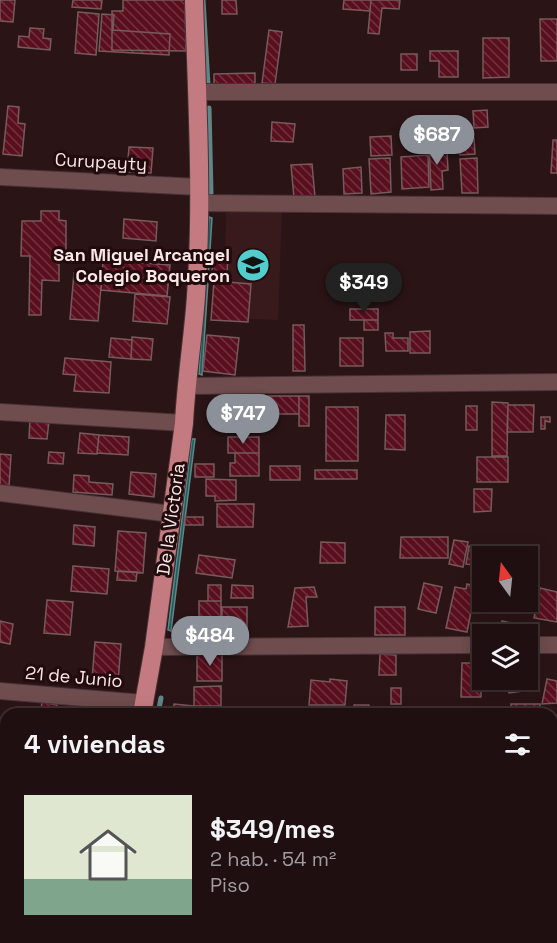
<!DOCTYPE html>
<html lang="es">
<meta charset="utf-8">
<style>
:root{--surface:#200f10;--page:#2d1d1e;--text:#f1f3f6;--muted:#a29c9f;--line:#3d2f30;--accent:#8c9099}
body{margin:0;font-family:"Space Grotesk",sans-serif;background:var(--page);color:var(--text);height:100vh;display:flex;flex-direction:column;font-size:22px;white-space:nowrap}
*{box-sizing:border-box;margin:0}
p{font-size:20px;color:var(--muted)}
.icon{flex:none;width:33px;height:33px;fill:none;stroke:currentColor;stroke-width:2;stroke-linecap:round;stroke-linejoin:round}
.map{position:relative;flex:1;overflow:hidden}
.side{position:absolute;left:0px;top:708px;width:558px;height:236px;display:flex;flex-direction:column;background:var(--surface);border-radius:18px 18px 0 0;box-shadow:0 3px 15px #0003,0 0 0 2px var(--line)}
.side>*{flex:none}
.needle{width:39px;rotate:345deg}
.controls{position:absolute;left:472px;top:546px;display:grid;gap:12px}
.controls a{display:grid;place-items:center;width:66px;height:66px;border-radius:0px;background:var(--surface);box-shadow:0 3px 15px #0003,0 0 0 2px var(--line);font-size:30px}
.price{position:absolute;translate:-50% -51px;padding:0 14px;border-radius:21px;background:var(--accent);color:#fff;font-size:20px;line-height:39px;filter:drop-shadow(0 2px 3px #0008)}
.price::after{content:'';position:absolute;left:50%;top:36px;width:18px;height:14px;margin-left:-9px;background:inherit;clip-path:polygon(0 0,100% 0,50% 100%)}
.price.on{background:#222;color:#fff}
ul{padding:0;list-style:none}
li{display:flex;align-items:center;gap:18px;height:150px;padding:0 24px}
li span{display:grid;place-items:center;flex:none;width:168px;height:120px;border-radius:0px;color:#555}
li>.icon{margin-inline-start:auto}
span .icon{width:72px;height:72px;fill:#fffc;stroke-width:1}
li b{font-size:26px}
h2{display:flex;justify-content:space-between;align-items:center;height:72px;padding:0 24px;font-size:26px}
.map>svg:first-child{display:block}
</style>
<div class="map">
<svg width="557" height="943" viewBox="0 0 557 943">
<defs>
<pattern id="building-back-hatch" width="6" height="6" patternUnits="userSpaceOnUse" patternTransform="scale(1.5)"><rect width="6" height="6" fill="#590f1e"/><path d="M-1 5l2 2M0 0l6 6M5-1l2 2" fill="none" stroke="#72323f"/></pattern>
</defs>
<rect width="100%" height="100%" fill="#2b1416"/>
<!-- built -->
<path fill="#381a1d" d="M226,210L282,211L278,320L224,318Z"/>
<!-- water -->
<path fill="#1e5d5e" stroke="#608788" stroke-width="1.5" d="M209,217L212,218L202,375L199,374Z
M192,439H195L171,631L168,630Z"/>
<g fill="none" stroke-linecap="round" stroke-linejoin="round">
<!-- stream -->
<path stroke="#608788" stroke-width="5" d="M203,0L208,85
M209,108L211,193
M158,714L161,698"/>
</g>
<!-- building -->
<path fill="url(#building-back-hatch)" stroke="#775a5c" stroke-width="1.5" d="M0,0H15L13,22L0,21Z
M73,0H102L101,9L72,7Z
M123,0H185L186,51L112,50V11H123Z
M222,0H236L237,14H222Z
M344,0H371L370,11L343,9Z
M371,0H400L399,9L382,8L379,34L368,33Z
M78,12L99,14L96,55L75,53Z
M102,14L114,15L113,30L170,34L169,55L99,51Z
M540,19H557V61H541Z
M30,28L44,29L43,38L51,39L50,50L18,47L19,36L29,37Z
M269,30L282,32L275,84L262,83Z
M483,38H509V77L483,78Z
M430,51H458V77H439V61H430Z
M401,54H417V70H401Z
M255,73V84L214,85V74Z
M8,106L19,107L18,123L25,124L22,156L3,154Z
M487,110L488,127L474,128L473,111Z
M272,122L295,124L293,142L271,141Z
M391,136L392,155L371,156L370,137Z
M474,138L475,154L460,155L459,139Z
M553,140H557V173H551Z
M429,141H438V152H447L448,170L442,171L443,189L431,190Z
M129,147L153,148L151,173L127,172Z
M428,155L429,187L402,189L401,157Z
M390,158L391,192L371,194L369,159Z
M477,158L478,193H462L460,159Z
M312,164L315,197L294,198L291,165Z
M361,167L362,193L344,194L343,169Z
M41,211H59V220L66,221V257H59V281L42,280L41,315H29L30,256H21L22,221H41Z
M124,219L157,222L156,241L123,238Z
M213,257L228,258L227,273L212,271Z
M103,260L170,265L167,296L101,290Z
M74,273L102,275L98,321L70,319Z
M214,281L251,284L248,322L211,320Z
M135,294L170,297L167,324L133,321Z
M350,309H378V320H350Z
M364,320H378V330H364Z
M293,325H304L305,371H293Z
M430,331V353H410V332Z
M385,333H393V338H408V351H386Z
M207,335L239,338L235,375L203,371Z
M132,337L153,339L151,360L131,359Z
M111,338L132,340L131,359L109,357Z
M340,338H363V366H340Z
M65,358L111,362L109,393L74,391L76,375L63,374Z
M268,396H299V414H268Z
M299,396H309V426H299Z
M492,402L508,403L507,456H492Z
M508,405H534L533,432H507Z
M466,406H477V430H466Z
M326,407H358V461H326Z
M386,415H405V450L385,449Z
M541,417H550V422L545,421V429H541Z
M30,419L49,421L47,439L29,438Z
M80,433L99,435L97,454L78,453Z
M99,435L129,437L128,455L97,453Z
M228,437H259V453H228Z
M49,452L64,453L63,464L48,463Z
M235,453H259V476H230V463H235Z
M0,454L11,455L9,487H0Z
M477,457H508V482H477Z
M195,464H214V477H195Z
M270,466H300V480H270Z
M315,470H357V479H315Z
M131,472L156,474L154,497L129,494Z
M74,475L89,476V482L113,484L112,495L73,492Z
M206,479L236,480V500L215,501V496H206Z
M474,489H492L491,511L474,512Z
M217,504H254L253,527H217Z
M185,517H203V525H185Z
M74,525L95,527L94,546L73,544Z
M118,531L146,533L143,573L115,571Z
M401,537H448V558H400Z
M454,540L468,542L463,567L449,564Z
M321,542L345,543V563H320Z
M469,546L489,549L488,556H483V566L466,564Z
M199,555L235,560L232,578L196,573Z
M73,566L109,569L107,594L71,591Z
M118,571L137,572L136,581L117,580Z
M424,583L442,587L436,613L418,609Z
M467,584L476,586L467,632L446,628L455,587L466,589Z
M208,585H221V601H208Z
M232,585L253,586V598H231Z
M314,587L317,597H306L308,626L288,627L295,588Z
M540,588L557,592V622L534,618Z
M47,600L73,602L70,635L44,633Z
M199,601H221V628H199Z
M493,602H507L505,609L492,607Z
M222,607H247V633H222Z
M375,607H405V635H375Z
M0,621L13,624L10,644L0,642Z
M502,621L524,626L523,634H500Z
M95,642L121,644L118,682L92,680Z
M197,653H222V681H197Z
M380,654L396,655V675H379Z
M534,654L538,689L509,693L507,680H528V655Z
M462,663H481V697H461Z
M330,679L347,681L345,705H309L311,680L330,682Z
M547,679L557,681V703L542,704Z
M221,686V706H194V687Z
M391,688H401V704H391Z
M42,702L57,705L55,712L62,714H34L35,709L41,710Z
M174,704L193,706L192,714H172Z
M511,704H540V714H511Z
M89,705L122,707V714H88Z
M354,705H369V714H354Z
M250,707H274V714H250Z
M552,864H556L554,898H557V913L552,912Z
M0,872H6L5,896H0Z
M39,938H85L84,943H39Z"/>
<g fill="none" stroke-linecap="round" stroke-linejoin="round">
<defs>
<path id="minor" d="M197,92H557
M0,177L199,187
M199,203L557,206
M186,386L557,382
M0,412L184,423
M0,493L172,514
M528,645H557
M154,647L483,645
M0,691L144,703
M552,845L557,846
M0,869H6"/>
<path id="major" d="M142,714L154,647L184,423C186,381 193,339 196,296C203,198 197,99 194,0
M104,943L105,938"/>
</defs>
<!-- minor casing -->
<use href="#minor" stroke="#483234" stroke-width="18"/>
<!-- major casing -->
<use href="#major" stroke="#483234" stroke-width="20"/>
<!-- minor -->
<use href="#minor" stroke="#6f4c4e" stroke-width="16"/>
<!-- major -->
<use href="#major" stroke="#c37b81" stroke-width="18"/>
</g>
<!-- icons -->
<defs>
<symbol id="university-disc" viewBox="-11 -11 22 22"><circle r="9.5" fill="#52cdcd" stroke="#210b0d"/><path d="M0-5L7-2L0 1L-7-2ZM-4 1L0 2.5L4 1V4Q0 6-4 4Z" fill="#111"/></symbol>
</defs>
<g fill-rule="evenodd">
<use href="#university-disc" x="234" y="246" width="38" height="38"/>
</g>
<g text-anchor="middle" stroke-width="6" stroke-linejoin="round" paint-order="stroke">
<!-- street labels -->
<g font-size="18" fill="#fae8e9" stroke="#210b0d">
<text transform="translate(101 162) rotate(3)" y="6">Curupayty</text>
<text transform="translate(171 519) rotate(-82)" y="6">De la Victoria</text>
<text transform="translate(74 677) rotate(5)" y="6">21 de Junio</text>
</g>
<!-- poi labels -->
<g font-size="18" font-weight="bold" fill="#fae8e9" stroke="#210b0d" text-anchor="end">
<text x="230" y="261">San Miguel Arcangel<tspan x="230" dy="21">Colegio Boqueron</tspan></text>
</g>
</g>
</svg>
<div class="controls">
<a><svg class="needle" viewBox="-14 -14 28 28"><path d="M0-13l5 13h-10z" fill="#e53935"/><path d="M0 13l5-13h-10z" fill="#a29c9f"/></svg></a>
<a><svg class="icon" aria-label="layers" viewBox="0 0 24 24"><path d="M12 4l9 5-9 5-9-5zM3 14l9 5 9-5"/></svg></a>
</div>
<b class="price" style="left:437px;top:166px">$687</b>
<b class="price on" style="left:364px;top:314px">$349</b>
<b class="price" style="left:243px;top:445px">$747</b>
<b class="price" style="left:210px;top:667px">$484</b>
<section class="side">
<h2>4 viviendas<svg class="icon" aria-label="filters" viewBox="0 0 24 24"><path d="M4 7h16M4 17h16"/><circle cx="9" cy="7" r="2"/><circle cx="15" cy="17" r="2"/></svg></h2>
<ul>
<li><span style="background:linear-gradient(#dfe7d0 70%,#7fa58c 0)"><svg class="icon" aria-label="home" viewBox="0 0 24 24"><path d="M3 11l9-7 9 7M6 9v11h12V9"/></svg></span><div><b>$349/mes</b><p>2 hab. · 54 m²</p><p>Piso</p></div></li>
</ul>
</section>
</div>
